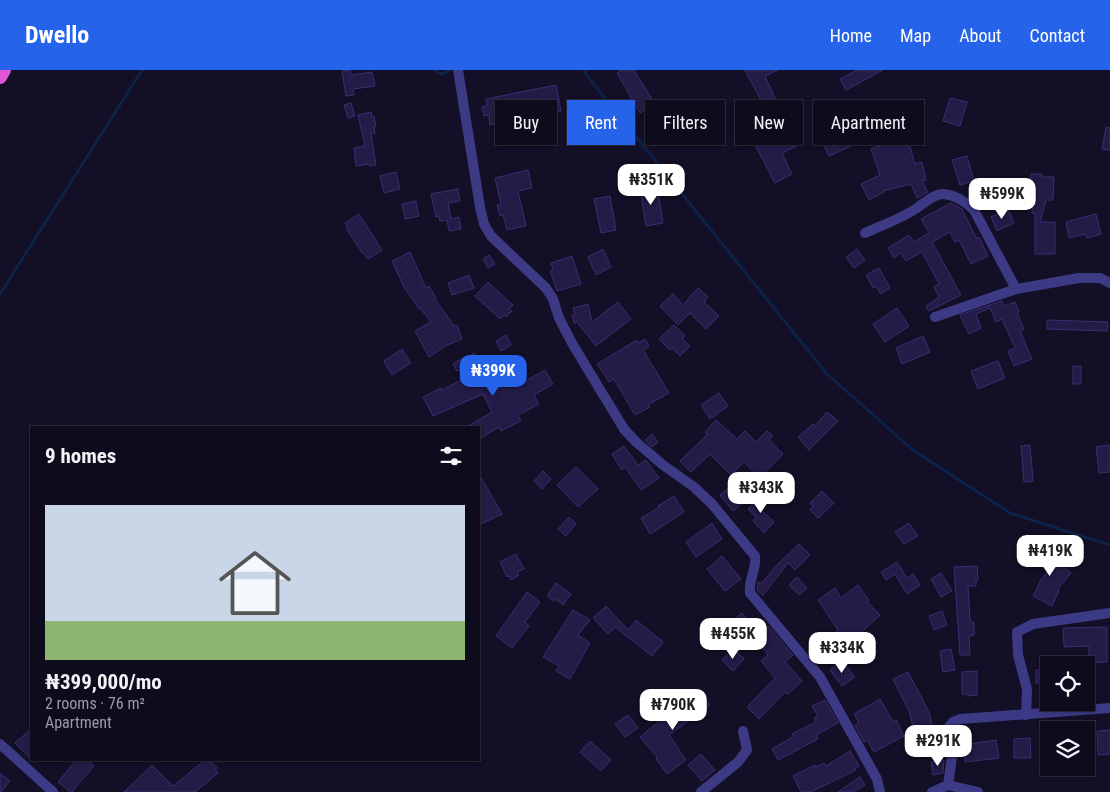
<!DOCTYPE html>
<meta charset="utf-8">
<style>
:root{--surface:#0e0b1c;--page:#171425;--text:#f1f3f6;--muted:#9b9ba3;--line:#2e2b3b;--accent:#2563eb}
body{margin:0;font-family:"Roboto Condensed",sans-serif;background:var(--page);color:var(--text);height:100vh;display:flex;flex-direction:column;font-size:19px;white-space:nowrap}
*{box-sizing:border-box;margin:0}
p{font-size:16px;color:var(--muted)}
.icon{flex:none;width:28px;height:28px;fill:none;stroke:currentColor;stroke-width:2;stroke-linecap:round;stroke-linejoin:round}
.map{position:relative;flex:1;overflow:hidden}
.drawer{position:absolute;left:30px;top:356px;width:450px;height:335px;display:flex;flex-direction:column;background:var(--surface);border-radius:0px;box-shadow:0 1px 4px #0004,0 0 0 1px var(--line)}
.drawer>*{flex:none}
.top-card{position:absolute;left:495px;top:30px;width:475px;height:45px;display:flex;gap:10px}
.buttons{position:absolute;left:1040px;top:586px;display:grid;gap:10px}
.buttons a{display:grid;place-items:center;width:55px;height:55px;border-radius:0px;background:var(--surface);box-shadow:0 1px 4px #0004,0 0 0 1px var(--line);font-size:25px}
.price{position:absolute;translate:-50% -42px;padding:0 11px;border-radius:10px;background:#fff;color:#222;font-size:16px;line-height:32px;filter:drop-shadow(0 1px 2px #0008)}
.price::after{content:'';position:absolute;left:50%;top:30px;width:15px;height:11px;margin-left:-8px;background:inherit;clip-path:polygon(0 0,100% 0,50% 100%)}
.price.active{background:var(--accent);color:#fff}
ul{padding:0;list-style:none}
li{display:grid;align-content:center;gap:10px;height:265px;padding:0 15px}
li+li{border-top:1px solid var(--line)}
li span{display:grid;place-items:center;height:155px;border-radius:0px;color:#555}
li>.icon{margin-inline-start:auto}
span .icon{width:90px;height:90px;fill:#fffc;stroke-width:1}
li b{font-size:21px}
h2{display:flex;justify-content:space-between;align-items:center;height:60px;padding:0 15px;font-size:21px}
.chip{padding:0 18px;border-radius:0px;background:var(--surface);box-shadow:0 1px 4px #0004,0 0 0 1px var(--line);font-size:18px;line-height:45px}
.chip.active{background:var(--accent);color:#fff}
header{display:flex;align-items:center;gap:30px;box-sizing:border-box;height:70px;padding:0 25px;background:var(--accent);color:#fff}
header strong{font-size:24px}
nav{display:flex;gap:28px;margin-inline-start:auto;font-size:18px}
.map>svg:first-child{display:block}
</style>
<header>
<strong>Dwello</strong>
<nav><a>Home</a><a>Map</a><a>About</a><a>Contact</a></nav>
</header>
<div class="map">
<svg width="1110" height="722" viewBox="0 0 1110 722">
<rect width="100%" height="100%" fill="#130f26"/>
<g fill="none" stroke-linecap="round" stroke-linejoin="round">
<!-- stream -->
<path stroke="#0c2248" stroke-width="3" d="M435,0L441,4L449,1
M584,0L588,7L827,304L913,380L1010,443L1110,475
M0,224L142,0"/>
</g>
<!-- building -->
<path fill="#241b47" stroke="#3b2d73" d="M350,0L351,5L372,2L375,16L353,19L354,25L346,26L342,1Z
M622,0H634L655,34L640,43L617,3Z
M745,0H778L765,6L776,30L764,36Z
M857,0H883L846,20L840,9Z
M556,15L561,41L490,55L489,45L484,46L482,37L487,36L486,29Z
M950,28L967,32L960,56L943,51Z
M351,33L355,46L348,48L344,35Z
M371,42L372,47L374,46L376,56L374,57L375,63L371,64L376,95L370,96L369,94L356,96L354,78L365,76L358,45Z
M898,46L903,64L905,63L908,70L915,94L922,92L926,110L922,111L928,122L917,128L911,114L883,121L884,122L869,130L861,114L880,105L871,79L888,73L881,51Z
M793,54L803,73L782,83L792,104L775,113L754,73Z
M855,56L862,71L829,86L822,72Z
M1106,57L1110,58V80L1102,79Z
M967,86L974,111L960,115L952,90Z
M528,100L532,118L518,121L526,156L507,160L503,145L500,146L497,135L501,134L495,108Z
M396,102L400,119L384,123L380,106Z
M1031,104H1042L1041,107H1054L1053,130H1046L1040,152H1055V184H1035V144L1032,143L1033,130H1030Z
M657,116L663,153L646,156L640,119Z
M458,119L460,131L448,133L451,149L459,147L461,159L449,161L447,150L440,151L439,146L436,147L431,124Z
M610,126L616,160L601,163L594,129Z
M416,131L419,146L405,149L402,134Z
M951,133L962,139L977,169L979,167L988,186L971,194L959,170L955,172L950,162L932,172L961,225L929,241L926,236L939,227L934,217L939,214L922,182L906,191L901,183L894,188L888,178L909,165L914,172L929,163L921,149Z
M1008,139L1014,153L997,161L991,147Z
M359,144L382,180L368,189L363,182L362,183L346,158L348,157L345,153Z
M1096,144L1101,164L1087,168L1086,164L1069,168L1066,152Z
M603,179L611,197L596,205L588,187Z
M857,179L865,190L854,198L846,187Z
M410,182L426,218L429,216L436,228L435,229L454,256L457,255L462,269L445,276L429,287L415,261L431,252L420,238L419,239L404,217L392,191Z
M489,185L495,194L488,198L483,189Z
M572,186L581,214L557,221L550,201L553,200L551,193Z
M879,198L890,218L881,224L876,216L873,218L866,205Z
M469,205L474,218L452,225L448,213Z
M488,212L513,235L509,239L512,241L506,247L504,245L500,249L475,226Z
M698,218L708,227L704,232L719,246L706,259L690,243L678,255L660,236L673,224L683,235Z
M1002,231L1004,236L1015,232L1019,242L1017,243L1024,259L1020,261L1032,289L1014,296L1008,281L1015,278L1002,249L996,252L990,238L976,244L981,258L969,264L960,245Z
M618,232L631,249L596,276L577,252L574,253L572,245L575,244L573,238L588,234L592,252Z
M897,238L909,256L885,272L873,254Z
M1047,250L1108,252L1107,261L1047,259Z
M674,255L685,266L682,269L690,276L680,286L672,278L670,280L659,269Z
M506,265L511,275L501,281L496,271Z
M923,266L930,282L902,294L896,278Z
M645,269L649,276L643,280L669,323L648,335L650,337L635,345L614,309L609,312L597,294L637,270L639,273Z
M402,279L411,293L392,305L384,291Z
M474,283L477,288L457,301L453,294L466,286L467,287Z
M511,290L524,312L545,300L553,314L534,325L539,334L518,345L521,351L501,361L499,357L479,369V358H465L492,342L483,324L433,346L423,327L441,318L442,320L465,308L469,315Z
M998,291L1005,308L978,319L971,301Z
M1073,296H1081V314H1073Z
M719,323L728,336L710,349L701,335Z
M827,342L838,351L809,380L798,367L813,354L815,356Z
M716,350L737,369L745,361L756,372L767,361L773,366L769,370L783,384L759,408L744,392L731,405L710,384L691,402L680,391L707,365L705,362Z
M652,364L658,372L652,377L645,370Z
M1030,375L1033,411L1024,412L1021,376Z
M1110,375V402L1099,403L1096,377Z
M624,376L638,395L646,390L659,408L641,420L625,397L622,400L612,384Z
M576,397L598,419L578,437L557,415Z
M543,401L551,409L542,419L534,411Z
M479,404L502,444L479,455Z
M734,414L746,430L733,441L720,425Z
M822,421L834,433L818,448L810,440L813,437L810,433Z
M763,424L769,430L760,439L774,452L764,463L753,451L756,447L748,439Z
M674,426L684,442L650,464L641,448L660,437L658,436Z
M569,447L576,454L566,466L558,459Z
M712,453L722,469L696,487L686,472Z
M909,453L918,466L904,474L895,462Z
M799,474L810,485L795,500L788,493L763,525L757,520L758,512L761,514L777,495Z
M1044,476L1053,481L1050,485L1071,503L1057,520L1059,521L1052,536L1033,526L1041,510L1049,500L1034,491Z
M516,484L524,499L517,502L519,505L511,510L510,506L507,507L500,492Z
M722,486L741,509L725,521L707,499Z
M897,492L907,508L913,504L920,515L907,524L895,504L886,510L881,502Z
M977,496L978,510H976V516H968L970,549L971,552H974V565L969,566L970,585H960L954,497Z
M941,503L952,521L941,527L931,509Z
M797,507L807,518L799,525L789,515Z
M556,513L571,524L563,535L556,529L554,531L547,526Z
M858,515L869,530L867,532L880,545L852,571L854,574L842,583L830,567L838,560L818,530L835,518L841,528Z
M527,522L540,532L525,552L529,556L512,578L496,566Z
M606,536L628,560L636,550L663,572L652,586L615,557L608,564L593,548Z
M573,540L590,550L578,565L590,573L570,609L556,601L559,596L543,587Z
M942,541L947,555L934,560L929,546Z
M742,543L752,555L732,571L722,559Z
M768,556L793,585L785,592L802,611L788,624L785,622L759,649L747,637L775,608L761,591L768,585L754,568Z
M1107,557V592L1089,593V576L1064,577L1063,558Z
M733,579L744,589L733,601L722,590Z
M951,579L955,600L943,602L940,581Z
M842,591L855,607L842,616L830,600Z
M1049,599V612L1036,613V600Z
M977,601V625L968,626V624H962V602Z
M908,602L929,642L936,671L918,676L909,641L893,609Z
M698,620L710,635L669,665L686,690L667,704L656,689L657,687L640,667L670,643L669,641Z
M880,629L893,652L896,650L904,666L874,682L867,670L864,672L855,655L859,653L854,644Z
M825,630L838,653L816,665L818,669L778,690L772,679L794,666L792,664L816,652L814,648L818,646L812,636Z
M628,645L638,658L625,667L615,654Z
M31,659V689L15,673Z
M1110,660V684L1098,685L1097,661Z
M1030,668L1031,688H1014V669Z
M996,670L999,688L965,692L963,675Z
M590,671L611,690L601,701L580,682Z
M850,681L859,696L855,698L856,700L811,722H801L793,706L815,695L816,697L824,693L826,696Z
M701,684L715,700L702,711L688,695Z
M76,690H87L94,696L72,722H70L58,712Z
M205,690H210L217,698L215,699L218,703L195,722H124L152,695L173,716Z
M944,690L943,703L933,705L931,692Z
M0,703L10,711L1,722H0Z
M860,707L865,715L853,722H838Z"/>
<g fill="none" stroke-linecap="round" stroke-linejoin="round">
<!-- minor -->
<path stroke="#3d3a85" stroke-width="10" d="M458,0L480,137L484,154L491,166L546,218L553,229L559,248L573,275L624,359L635,371L663,395L694,417L712,434L755,486C757,499 748,510 750,523L820,607L877,709L880,722
M865,163C882,155 901,149 917,138C924,133 935,123 944,124C955,125 966,132 974,140L1016,219
M935,247L1016,219L1079,208H1100L1110,213
M1026,645L1027,619L1018,585L1017,562L1033,554L1110,543
M0,674L53,722
M948,715L978,722
M701,722L738,692L747,680L743,661
M932,722L948,715L952,687L948,658L953,652L960,649L1110,638"/>
<!-- trunk -->
<path stroke="#e055d1" stroke-width="14" d="M0,7L4,0"/>
</g>
</svg>
<div class="buttons">
<a><svg class="icon" aria-label="locate" viewBox="0 0 24 24"><circle cx="12" cy="12" r="6"/><path d="M12 2v4M12 18v4M2 12h4M18 12h4"/></svg></a>
<a><svg class="icon" aria-label="layers" viewBox="0 0 24 24"><path d="M12 4l9 5-9 5-9-5zM3 14l9 5 9-5"/></svg></a>
</div>
<b class="price" style="left:651px;top:136px">₦351K</b>
<b class="price" style="left:1002px;top:150px">₦599K</b>
<b class="price active" style="left:493px;top:327px">₦399K</b>
<b class="price" style="left:761px;top:444px">₦343K</b>
<b class="price" style="left:1050px;top:507px">₦419K</b>
<b class="price" style="left:733px;top:590px">₦455K</b>
<b class="price" style="left:842px;top:604px">₦334K</b>
<b class="price" style="left:673px;top:661px">₦790K</b>
<b class="price" style="left:938px;top:697px">₦291K</b>
<div class="top-card">
<a class="chip">Buy</a>
<a class="chip active">Rent</a>
<a class="chip">Filters</a>
<a class="chip">New</a>
<a class="chip">Apartment</a>
</div>
<section class="drawer">
<h2>9 homes<svg class="icon" aria-label="filters" viewBox="0 0 24 24"><path d="M4 7h16M4 17h16"/><circle cx="9" cy="7" r="2"/><circle cx="15" cy="17" r="2"/></svg></h2>
<ul>
<li><span style="background:linear-gradient(#c9d6e8 75%,#8fb573 0)"><svg class="icon" aria-label="home" viewBox="0 0 24 24"><path d="M3 11l9-7 9 7M6 9v11h12V9"/></svg></span><div><b>₦399,000/mo</b><p>2 rooms · 76 m²</p><p>Apartment</p></div></li>
</ul>
</section>
</div>
